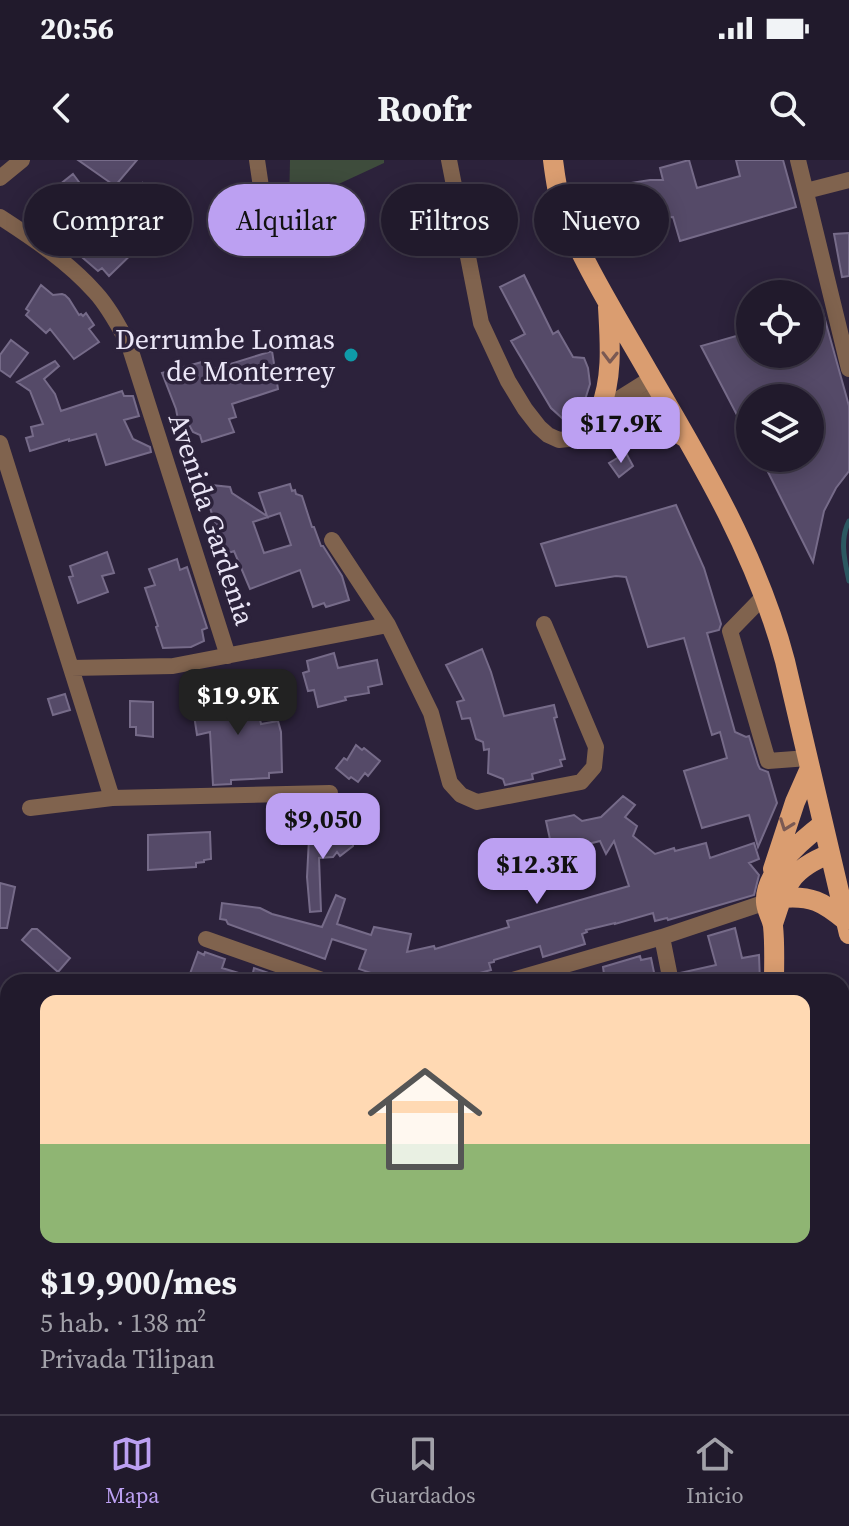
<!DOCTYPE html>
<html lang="es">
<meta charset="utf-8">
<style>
:root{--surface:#211a2c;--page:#292334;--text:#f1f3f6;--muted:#a2a1a9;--line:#3e3848;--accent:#bca0f2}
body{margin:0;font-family:"Source Serif 4",serif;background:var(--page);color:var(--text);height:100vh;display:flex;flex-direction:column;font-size:30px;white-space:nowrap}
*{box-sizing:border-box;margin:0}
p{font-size:26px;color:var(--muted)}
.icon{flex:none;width:44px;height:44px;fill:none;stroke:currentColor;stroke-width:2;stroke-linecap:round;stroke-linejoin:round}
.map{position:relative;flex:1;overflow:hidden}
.side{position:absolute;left:0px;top:814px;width:850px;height:440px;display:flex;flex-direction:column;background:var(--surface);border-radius:24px 24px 0 0;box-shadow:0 4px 20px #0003,0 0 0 2px var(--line)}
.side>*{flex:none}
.guide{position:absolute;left:24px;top:24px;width:802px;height:72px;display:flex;gap:16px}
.buttons{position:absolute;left:736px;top:120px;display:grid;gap:16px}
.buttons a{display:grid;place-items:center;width:88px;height:88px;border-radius:50%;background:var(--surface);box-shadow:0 4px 20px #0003,0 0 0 2px var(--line);font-size:40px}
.price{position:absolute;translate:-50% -68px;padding:0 18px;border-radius:16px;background:var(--accent);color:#111;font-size:26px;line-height:52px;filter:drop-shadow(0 2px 4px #0008)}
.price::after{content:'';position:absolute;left:50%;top:48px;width:24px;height:18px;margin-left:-12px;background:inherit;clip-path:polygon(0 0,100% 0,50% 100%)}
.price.active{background:#222;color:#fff}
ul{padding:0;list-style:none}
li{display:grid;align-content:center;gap:16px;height:424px;padding:0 40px}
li+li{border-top:2px solid var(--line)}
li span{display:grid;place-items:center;height:248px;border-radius:16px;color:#555}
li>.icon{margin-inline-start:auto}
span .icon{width:144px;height:144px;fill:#fffc;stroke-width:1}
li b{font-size:34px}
.pill{padding:0 28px;border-radius:36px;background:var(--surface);box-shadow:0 4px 20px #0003,0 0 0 2px var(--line);font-size:28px;line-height:72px}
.pill.active{background:var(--accent);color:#111}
.status{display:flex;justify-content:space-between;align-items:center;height:56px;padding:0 40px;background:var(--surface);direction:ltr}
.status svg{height:22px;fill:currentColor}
header{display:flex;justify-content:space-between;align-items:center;height:104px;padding:0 40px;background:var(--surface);font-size:36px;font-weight:700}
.tabs{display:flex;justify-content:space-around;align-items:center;height:112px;border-top:2px solid var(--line);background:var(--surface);font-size:22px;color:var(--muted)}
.tabs a{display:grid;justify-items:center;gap:4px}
.tabs .active{color:var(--accent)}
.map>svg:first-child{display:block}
</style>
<div class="status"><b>20:56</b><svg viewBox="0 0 49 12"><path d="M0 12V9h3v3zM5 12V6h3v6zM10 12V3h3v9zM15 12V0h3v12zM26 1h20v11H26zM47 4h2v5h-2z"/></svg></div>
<header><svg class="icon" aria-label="back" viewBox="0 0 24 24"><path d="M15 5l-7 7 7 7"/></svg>Roofr<svg class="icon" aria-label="search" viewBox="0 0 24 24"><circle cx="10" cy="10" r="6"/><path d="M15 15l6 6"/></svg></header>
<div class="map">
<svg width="849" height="1254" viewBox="0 0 849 1254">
<rect width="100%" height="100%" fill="#2c223b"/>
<!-- green -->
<path fill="#3e4c3c" d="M290,0H384V3L289,47Z"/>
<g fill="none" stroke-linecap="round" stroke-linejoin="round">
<!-- stream -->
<path stroke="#2c5861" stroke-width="5" d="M849,361C839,380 845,402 849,421"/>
</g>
<!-- building -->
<path fill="#554a68" stroke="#766b89" stroke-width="2" fill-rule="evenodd" d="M78,0H137L115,26Z
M689,0L697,28L740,16L736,0H783L796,47L680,81L673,57L622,59L618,25L650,20H663L660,8Z
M73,14L103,54L141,24L136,42L139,47L130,60L141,72L138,74L145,81L109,116L102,108L98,111L76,92L85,79L70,58L54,69L44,60L36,46L42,42L40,40Z
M849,73V116L842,117L834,74Z
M524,115L553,174L558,171L573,197L584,198L588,208L590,224L584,243L586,246L570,256L569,255L562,258L551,248L511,181L525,174L500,127Z
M41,125L53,135L62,134L65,135L69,139L79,155L81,154L83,156L86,153L94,165L89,169L99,182L74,199L50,169L46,173L26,155L29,151L26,149Z
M822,149L849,246V311L836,328L824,351L813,402L761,298H810V238H750V251L738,257L701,186L750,172V194H810V153Z
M11,180L28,193L10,217L0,210V195Z
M272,191L278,229L232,244L236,257L229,259L234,272L202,282L200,275L193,272L188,263L179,265L176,249L162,213L202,202L204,206L206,205L208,211Z
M55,201L59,206L44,219L55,234L61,251L122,231L124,236H133L139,256L124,260L133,279L150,287L151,292L106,305L96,274L69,281V279L30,291L26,278L33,276L31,267L43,264L30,231L17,222Z
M626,293L633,306L619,317L609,303Z
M202,324L230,327L232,333L267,356L259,333L290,324L292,331L295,330L296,334L302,336L312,367H314L321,386H323L342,416L349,440L326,447L324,443L313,447L300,410L250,429L234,391L223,395L216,377H218V372ZM280,353L291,385L264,393L253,362Z
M676,345L704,408L721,464L719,470L707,473L735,572L746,577L749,576L758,605L760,609L768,612L777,643L758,687L749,655L702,668L684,611L727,598L720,572L712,575L684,478L648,487L626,417L616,416L556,426L541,384Z
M107,392L114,413L102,416L108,432L78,443L69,417L73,416L70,406Z
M177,399L180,410L187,407L207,468L202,470L204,481L191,487L163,488L156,467L158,466L145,428L155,425L149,409Z
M482,489L491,512L504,556L554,545L557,557L554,558L565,599L560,600L562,606L532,614L533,619L505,625L503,619L488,613L489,589L484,590L483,582L476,579L470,558L462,559L457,542L464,540L446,505Z
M334,493L338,508L377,500L382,524L368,527L369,533L345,537L346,540L318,547L314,530L308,531L303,513L309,511L307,501Z
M223,528L225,539L254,532L261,564L278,561L281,572L282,612L269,613V618L231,620V624L213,625L210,572L197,575L191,535Z
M65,534L70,550L53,555L48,539Z
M130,541L153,542V577L136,575V567H130Z
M356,585L362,590L364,588L380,601L368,616L365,613L358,622L351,617L349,619L336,608L344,598L347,600Z
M623,636L635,645L625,657L637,666L633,676L655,694L674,688L675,691L706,683L710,698L754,683L759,699L749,703L759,715L754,735L668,760L667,758L655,761L653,753L615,764V763L586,770L587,772L582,774L585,784L543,797L540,786L494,800V802L489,803L491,810L446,822L444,818L432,822H397L359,809L366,790L332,779L325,799L256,774L228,764L226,760L220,759L222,743L260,748L272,754L322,767L336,735L345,739L337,764L371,775L374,767L411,774L407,792L434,786L435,789L509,767L507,761L629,726L614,681L606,694L600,681L553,693L546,661L574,655L582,661L601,657Z
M342,667L351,677L349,679L353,684V686L340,696L337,692L333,697L319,698L321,751L310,752L307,717L309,678L315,677V674H332Z
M210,672L211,699L204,700V702L196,703V707L148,710V675Z
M549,684L555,712L540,716L539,710L518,714L512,689L534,687Z
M0,723L15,727L7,768H0Z
M735,768L742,798L759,795L760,822H682L680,813L716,805L708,776Z
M32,769H37L70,798L58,812L22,780Z
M198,792L204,795L205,792L225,799L222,808L252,817L254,808L295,822H187Z
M640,796L641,800L651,798L656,822H605L603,807Z"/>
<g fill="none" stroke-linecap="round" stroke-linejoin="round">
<!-- minor -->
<path stroke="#80634e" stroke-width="16" d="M257,0L261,27
M449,0L481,163L508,221L525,249L539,267L548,275L559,280L568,279L577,274L593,273L660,232
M798,0L849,209
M0,18L22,0
M806,31L849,20
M0,57C34,79 68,102 95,132C109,147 119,167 129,185L228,496
M577,274L585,260L652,218
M0,283L112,638
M332,380L388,465L431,553L450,623L461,635L477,642L581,622L594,607L596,587L544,464
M765,435L730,471L768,601L808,598
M71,508L173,506L388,465
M30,648L112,638L330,633
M662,777L671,822
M206,779L328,822
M506,822L662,777L775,739
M0,958L8,971
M0,1106L8,1086
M373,1246L378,1254
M733,1246L747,1254
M318,1254L362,1246
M601,1254L602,1246
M700,1254L703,1246"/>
<!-- major -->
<path stroke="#da9d70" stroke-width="20" d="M553,0C555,16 557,32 562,48C568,67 577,85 587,104C606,141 629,178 650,215C703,305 758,398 785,501L849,774
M600,250C613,217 610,183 608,147
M608,263C636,262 663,262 686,278
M773,709L795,642L810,608
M781,738C811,735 823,742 845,760
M773,764C785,726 790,709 830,694
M774,822C774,804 775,784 773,766C772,758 766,750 766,742C764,712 802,680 823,664
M0,1154L8,1158"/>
</g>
<!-- one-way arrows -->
<defs><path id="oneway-chevron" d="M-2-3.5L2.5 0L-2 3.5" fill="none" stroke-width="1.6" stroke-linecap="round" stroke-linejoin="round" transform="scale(2)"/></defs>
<g stroke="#7a5953">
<use href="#oneway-chevron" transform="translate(610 197) rotate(91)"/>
<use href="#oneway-chevron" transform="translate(786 665) rotate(110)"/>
</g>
<!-- markers -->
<circle fill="#0f9aa8" stroke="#2c223b" stroke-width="3" cx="351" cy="195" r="8"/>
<g text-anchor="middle" stroke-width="7" stroke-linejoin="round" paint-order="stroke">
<!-- poi labels -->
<g font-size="28" fill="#ebe6f7" stroke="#2c223b" text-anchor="end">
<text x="335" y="189">Derrumbe Lomas<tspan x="335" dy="32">de Monterrey</tspan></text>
</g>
<!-- street labels -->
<g font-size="28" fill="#ebe6f7" stroke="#2c223b">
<text transform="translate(212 359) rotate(72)" y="10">Avenida Gardenia</text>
</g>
</g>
</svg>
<div class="buttons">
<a><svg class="icon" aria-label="locate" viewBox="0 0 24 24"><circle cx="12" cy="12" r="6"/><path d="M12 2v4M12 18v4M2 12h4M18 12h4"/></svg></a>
<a><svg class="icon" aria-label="layers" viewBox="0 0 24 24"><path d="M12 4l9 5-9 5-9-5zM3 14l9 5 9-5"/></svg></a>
</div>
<b class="price" style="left:621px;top:305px">$17.9K</b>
<b class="price active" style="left:238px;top:577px">$19.9K</b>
<b class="price" style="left:323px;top:701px">$9,050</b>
<b class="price" style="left:537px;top:746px">$12.3K</b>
<div class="guide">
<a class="pill">Comprar</a>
<a class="pill active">Alquilar</a>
<a class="pill">Filtros</a>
<a class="pill">Nuevo</a>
</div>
<section class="side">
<ul>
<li><span style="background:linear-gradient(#ffd9b3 60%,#8fb573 0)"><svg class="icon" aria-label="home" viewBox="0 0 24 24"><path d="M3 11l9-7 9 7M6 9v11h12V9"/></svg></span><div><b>$19,900/mes</b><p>5 hab. · 138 m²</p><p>Privada Tilipan</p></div></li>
</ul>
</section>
</div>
<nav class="tabs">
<a class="active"><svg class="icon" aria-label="map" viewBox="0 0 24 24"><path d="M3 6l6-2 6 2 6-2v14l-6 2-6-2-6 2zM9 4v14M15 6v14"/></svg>Mapa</a>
<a><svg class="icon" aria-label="saved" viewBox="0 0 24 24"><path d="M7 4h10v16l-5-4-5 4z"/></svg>Guardados</a>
<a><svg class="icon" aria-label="home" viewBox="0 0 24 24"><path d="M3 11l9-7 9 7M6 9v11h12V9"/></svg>Inicio</a>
</nav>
